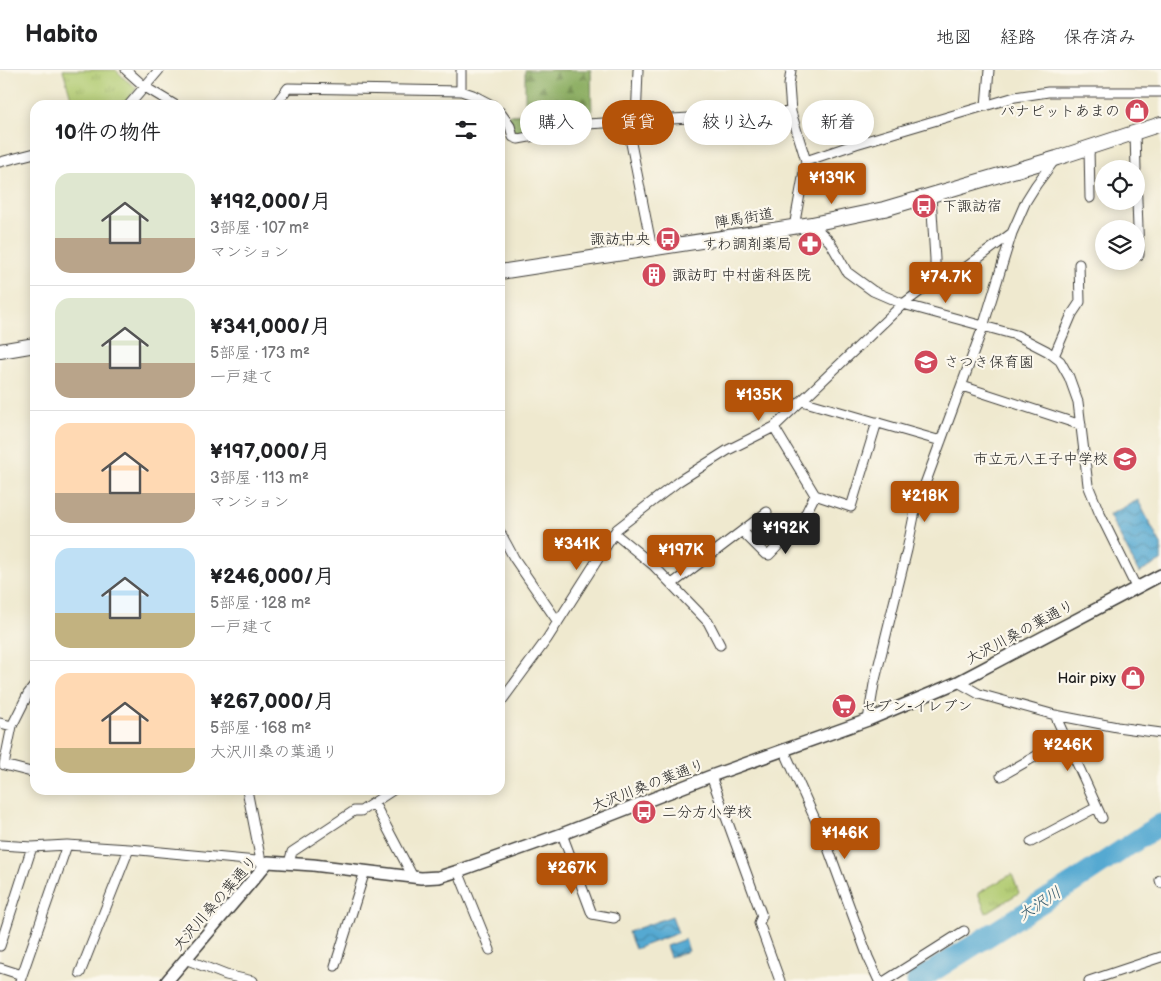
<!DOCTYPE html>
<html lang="ja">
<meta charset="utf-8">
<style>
:root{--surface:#fff;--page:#f6f6f6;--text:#202124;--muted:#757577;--line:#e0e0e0;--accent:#b45309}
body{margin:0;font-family:"Balsamiq Sans","Klee One",sans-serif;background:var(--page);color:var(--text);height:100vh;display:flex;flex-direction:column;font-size:19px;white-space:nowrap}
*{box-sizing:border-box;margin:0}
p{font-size:16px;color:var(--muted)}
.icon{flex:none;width:28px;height:28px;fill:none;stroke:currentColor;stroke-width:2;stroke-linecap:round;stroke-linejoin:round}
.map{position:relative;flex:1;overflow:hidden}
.drawer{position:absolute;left:30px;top:30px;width:475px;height:695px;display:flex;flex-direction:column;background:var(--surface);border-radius:15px;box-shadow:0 2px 12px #0003}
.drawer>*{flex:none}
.hud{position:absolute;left:520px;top:30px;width:475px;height:45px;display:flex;gap:10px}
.tools{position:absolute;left:1095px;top:90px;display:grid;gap:10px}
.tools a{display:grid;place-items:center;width:50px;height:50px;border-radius:50%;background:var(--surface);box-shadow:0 2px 12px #0003;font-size:25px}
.price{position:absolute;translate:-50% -42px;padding:0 11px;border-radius:5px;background:var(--accent);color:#fff;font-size:16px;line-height:32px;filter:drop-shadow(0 1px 2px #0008)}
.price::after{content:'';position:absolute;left:50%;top:30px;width:15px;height:11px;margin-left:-8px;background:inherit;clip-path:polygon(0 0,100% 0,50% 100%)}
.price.current{background:#222;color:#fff}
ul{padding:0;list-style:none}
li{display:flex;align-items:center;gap:15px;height:125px;padding:0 25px}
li+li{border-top:1px solid var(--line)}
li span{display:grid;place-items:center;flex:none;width:140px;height:100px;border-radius:15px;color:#555}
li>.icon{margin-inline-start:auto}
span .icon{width:60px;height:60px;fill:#fffc;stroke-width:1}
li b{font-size:21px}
h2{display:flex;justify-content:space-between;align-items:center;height:60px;padding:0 25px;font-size:21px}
.pill{padding:0 18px;border-radius:22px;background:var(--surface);box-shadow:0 2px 12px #0003;font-size:18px;line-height:45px}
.pill.current{background:var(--accent);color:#fff}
header{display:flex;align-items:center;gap:30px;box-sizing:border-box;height:70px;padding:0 25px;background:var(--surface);border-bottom:1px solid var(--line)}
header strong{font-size:24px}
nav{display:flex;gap:28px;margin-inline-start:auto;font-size:18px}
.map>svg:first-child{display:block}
</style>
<header>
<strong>Habito</strong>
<nav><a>地図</a><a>経路</a><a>保存済み</a></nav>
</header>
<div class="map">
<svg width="1161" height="911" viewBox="0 0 1161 911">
<defs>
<pattern id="grass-tufts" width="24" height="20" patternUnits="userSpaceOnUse" patternTransform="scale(1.25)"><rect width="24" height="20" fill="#b0ca70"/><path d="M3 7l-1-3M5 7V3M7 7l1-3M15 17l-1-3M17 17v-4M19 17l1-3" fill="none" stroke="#97ad60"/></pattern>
<pattern id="forest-firs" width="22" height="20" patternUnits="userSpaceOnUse" patternTransform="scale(1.25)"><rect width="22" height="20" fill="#8cae62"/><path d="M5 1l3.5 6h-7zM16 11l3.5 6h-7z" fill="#728d50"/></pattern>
<pattern id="water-waves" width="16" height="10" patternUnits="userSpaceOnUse" patternTransform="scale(1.25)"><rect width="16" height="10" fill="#55a9d1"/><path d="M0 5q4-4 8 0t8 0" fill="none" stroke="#4689a9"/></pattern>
</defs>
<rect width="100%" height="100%" fill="#fbf7ec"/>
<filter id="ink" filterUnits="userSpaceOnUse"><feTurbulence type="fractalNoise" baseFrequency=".02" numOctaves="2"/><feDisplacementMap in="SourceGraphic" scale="10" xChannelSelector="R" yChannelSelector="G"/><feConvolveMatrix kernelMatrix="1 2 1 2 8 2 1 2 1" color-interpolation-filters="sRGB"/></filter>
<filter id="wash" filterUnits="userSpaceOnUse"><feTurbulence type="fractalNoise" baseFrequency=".0096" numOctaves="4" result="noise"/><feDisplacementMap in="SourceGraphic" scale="20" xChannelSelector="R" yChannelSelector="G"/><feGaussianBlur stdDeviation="1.12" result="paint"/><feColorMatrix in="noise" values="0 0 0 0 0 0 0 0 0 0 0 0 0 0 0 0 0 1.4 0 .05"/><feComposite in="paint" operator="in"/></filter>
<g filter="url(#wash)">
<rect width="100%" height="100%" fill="#efe9cf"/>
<!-- grass -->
<path fill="url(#grass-tufts)" stroke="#667346" d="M63,0H116L126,10L137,18L123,35H73Z
M1012,804L1019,823L986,843L978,823Z"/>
<!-- forest -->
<path fill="url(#forest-firs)" stroke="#54653f" d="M525,0H591L592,50L552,60L519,65L515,64L507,45L525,44Z"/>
<!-- water -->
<path fill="url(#water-waves)" stroke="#386276" d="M1138,430L1161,475V491L1139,503L1109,445Z
M672,846L678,863L635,879L628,862Z
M685,869L689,881L670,887L666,876Z"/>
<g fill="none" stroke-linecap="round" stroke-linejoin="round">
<!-- river -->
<path stroke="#55a9d1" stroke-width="21" d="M917,911L1074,812L1161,754"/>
</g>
</g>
<g filter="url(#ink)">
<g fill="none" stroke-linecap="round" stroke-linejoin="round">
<defs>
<path id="minor" d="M126,0L145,17L175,35
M791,0L789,15L791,42L806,91L794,157
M461,21V0
M129,35L159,0
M275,35L288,18L461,21L473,25L492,35
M986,36L989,0
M500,42L510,56L513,67L518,69L551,63L587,54L791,42
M636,52L638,0
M627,53L652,179
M1135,63L1136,99
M1089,78L1090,128
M806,91L856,74L1015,27L1048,22H1161
M0,92L35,83
M1136,104L1139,185
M931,126L935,189V212
M812,154L830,172L847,202L873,221L903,234L1016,265L1047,281L1060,291L1069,307L1078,332L1088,415L1099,442L1136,517
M1054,286L1072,244L1080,232L1079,194
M962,316L1081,355
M802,331L941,371
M774,357L815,425L851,437L877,352
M742,461L765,484L769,485L802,451L815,425
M500,462L514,488L558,552
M614,463L653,495L708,552L720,575
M672,514L767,442
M958,612L979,624L1055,645L1117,657L1161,663
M500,633L547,569L617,459L679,411L728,380L774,357L903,234L927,216L965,198L1012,163
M1055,645L1102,748
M868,650L874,614L907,480L915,441L983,257L1012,163L1026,131L1036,115L1056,88
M0,653L12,656L28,624L35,615
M12,656L4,695L35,703
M784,680L828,778L868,887L879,911
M711,706L762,846L759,853L780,911
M1001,706L1066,669
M247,720L261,791
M374,733L413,807
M562,764L592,844L614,848
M1031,772L1097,737
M0,775L32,777L67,775L129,779L268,792
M289,793L292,782L354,741H361L393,720
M458,801L490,880
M1160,810L1161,813
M0,876L32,777
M185,889L226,905L253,911
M335,896L365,801
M0,898L22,905
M80,903L129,779
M20,911L67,775
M885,911L964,861
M1089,911L1161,887"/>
<path id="tertiary" d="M167,911L268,792L313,795L421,808L439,807L458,801L562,764L711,706L868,650L958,612L1161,505"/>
<path id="secondary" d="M500,202L812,154L884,139L1057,88L1161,54
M0,281L35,275"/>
</defs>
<!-- minor casing -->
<use href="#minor" stroke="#3c3b37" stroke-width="11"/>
<!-- tertiary casing -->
<use href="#tertiary" stroke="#3c3b37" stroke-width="14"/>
<!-- secondary casing -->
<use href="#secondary" stroke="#3c3b37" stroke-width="16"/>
<!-- minor -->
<use href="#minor" stroke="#fff" stroke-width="9"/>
<!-- tertiary -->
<use href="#tertiary" stroke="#fff" stroke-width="11"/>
<!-- secondary -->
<use href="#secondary" stroke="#fff" stroke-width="14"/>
</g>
</g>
<!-- icons -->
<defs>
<symbol id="shop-disc" viewBox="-11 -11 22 22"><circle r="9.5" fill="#d1495b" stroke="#fbf7ec"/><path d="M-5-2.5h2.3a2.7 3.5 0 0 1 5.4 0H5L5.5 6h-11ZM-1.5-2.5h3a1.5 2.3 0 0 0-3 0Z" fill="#fff"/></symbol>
<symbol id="bus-disc" viewBox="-11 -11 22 22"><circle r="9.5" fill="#d1495b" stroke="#fbf7ec"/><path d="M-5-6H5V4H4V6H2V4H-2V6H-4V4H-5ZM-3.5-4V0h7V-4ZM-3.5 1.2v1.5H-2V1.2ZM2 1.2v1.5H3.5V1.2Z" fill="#fff"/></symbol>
<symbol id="pharmacy-disc" viewBox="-11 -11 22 22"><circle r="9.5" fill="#d1495b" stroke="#fbf7ec"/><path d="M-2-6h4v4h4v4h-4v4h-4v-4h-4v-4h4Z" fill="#fff"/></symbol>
<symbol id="building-disc" viewBox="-11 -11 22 22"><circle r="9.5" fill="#d1495b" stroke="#fbf7ec"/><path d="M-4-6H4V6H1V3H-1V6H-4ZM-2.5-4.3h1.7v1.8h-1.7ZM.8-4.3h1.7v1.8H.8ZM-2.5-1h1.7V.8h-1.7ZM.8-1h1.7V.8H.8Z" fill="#fff"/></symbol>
<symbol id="school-disc" viewBox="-11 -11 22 22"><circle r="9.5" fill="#d1495b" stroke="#fbf7ec"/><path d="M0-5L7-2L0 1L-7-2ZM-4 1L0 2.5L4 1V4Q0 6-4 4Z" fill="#fff"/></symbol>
<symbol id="supermarket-disc" viewBox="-11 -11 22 22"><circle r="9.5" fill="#d1495b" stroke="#fbf7ec"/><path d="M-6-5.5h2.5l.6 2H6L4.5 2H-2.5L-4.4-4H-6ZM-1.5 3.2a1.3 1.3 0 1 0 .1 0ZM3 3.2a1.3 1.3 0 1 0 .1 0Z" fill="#fff"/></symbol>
</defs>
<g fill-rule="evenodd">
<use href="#shop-disc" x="1123" y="27" width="28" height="28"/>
<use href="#bus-disc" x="910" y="122" width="28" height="28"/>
<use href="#bus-disc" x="654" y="155" width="28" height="28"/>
<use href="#pharmacy-disc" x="796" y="160" width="28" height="28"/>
<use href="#building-disc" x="640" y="191" width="28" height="28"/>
<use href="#school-disc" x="912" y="278" width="28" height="28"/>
<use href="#school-disc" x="1111" y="375" width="28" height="28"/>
<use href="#shop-disc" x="1119" y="594" width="28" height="28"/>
<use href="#supermarket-disc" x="830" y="622" width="28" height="28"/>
<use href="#bus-disc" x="630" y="728" width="28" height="28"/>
</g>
<g text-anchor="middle" stroke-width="4.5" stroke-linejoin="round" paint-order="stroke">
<!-- poi labels -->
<g font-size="15" fill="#1c1c1c" stroke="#fbf7ec" text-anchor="end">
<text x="1120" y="46">パナピットあまの</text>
<text x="942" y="141" text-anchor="start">下諏訪宿</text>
<text x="650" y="174">諏訪中央</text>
<text x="792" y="179">すわ調剤薬局</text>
<text x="672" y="210" text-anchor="start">諏訪町 中村歯科医院</text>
<text x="944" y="297" text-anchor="start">さつき保育園</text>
<text x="1108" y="394">市立元八王子中学校</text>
<text x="1116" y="613">Hair pixy</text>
<text x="862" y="641" text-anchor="start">セブン-イレブン</text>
<text x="662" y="747" text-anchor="start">二分方小学校</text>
</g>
<!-- street labels -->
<g font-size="15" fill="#1c1c1c" stroke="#fbf7ec">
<text transform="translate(744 148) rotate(-9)" y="5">陣馬街道</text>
<text transform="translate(1020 562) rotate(-28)" y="5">大沢川桑の葉通り</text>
<text transform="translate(648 715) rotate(-21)" y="5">大沢川桑の葉通り</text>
<text transform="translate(215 833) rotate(-49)" y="5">大沢川桑の葉通り</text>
</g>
<!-- water labels -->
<g font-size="16" font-style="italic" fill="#365b6d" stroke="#fbf7ec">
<text transform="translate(1039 833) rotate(-33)" y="6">大沢川</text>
</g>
</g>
</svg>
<div class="tools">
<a><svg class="icon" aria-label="locate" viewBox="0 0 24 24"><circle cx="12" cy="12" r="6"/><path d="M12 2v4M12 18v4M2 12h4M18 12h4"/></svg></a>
<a><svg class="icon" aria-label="layers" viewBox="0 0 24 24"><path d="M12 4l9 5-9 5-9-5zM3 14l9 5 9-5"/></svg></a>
</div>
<b class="price" style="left:832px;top:135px">¥139K</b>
<b class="price" style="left:946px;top:234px">¥74.7K</b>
<b class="price" style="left:759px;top:352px">¥135K</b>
<b class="price" style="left:925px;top:453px">¥218K</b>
<b class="price current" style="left:786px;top:485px">¥192K</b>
<b class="price" style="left:577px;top:501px">¥341K</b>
<b class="price" style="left:681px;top:507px">¥197K</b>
<b class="price" style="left:1068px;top:702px">¥246K</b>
<b class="price" style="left:845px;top:790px">¥146K</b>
<b class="price" style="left:572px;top:825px">¥267K</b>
<div class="hud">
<a class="pill">購入</a>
<a class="pill current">賃貸</a>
<a class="pill">絞り込み</a>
<a class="pill">新着</a>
</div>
<section class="drawer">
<h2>10件の物件<svg class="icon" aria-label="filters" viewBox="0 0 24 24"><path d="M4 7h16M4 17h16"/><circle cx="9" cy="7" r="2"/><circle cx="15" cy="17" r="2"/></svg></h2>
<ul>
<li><span style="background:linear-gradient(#dfe7d0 65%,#b9a48a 0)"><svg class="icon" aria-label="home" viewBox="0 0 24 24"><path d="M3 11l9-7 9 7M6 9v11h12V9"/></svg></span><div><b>¥192,000/月</b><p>3部屋 · 107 m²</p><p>マンション</p></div></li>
<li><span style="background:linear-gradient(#dfe7d0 65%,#b9a48a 0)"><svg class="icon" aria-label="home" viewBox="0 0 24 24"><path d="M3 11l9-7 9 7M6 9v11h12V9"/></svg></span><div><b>¥341,000/月</b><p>5部屋 · 173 m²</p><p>一戸建て</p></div></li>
<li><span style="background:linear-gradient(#ffd9b3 70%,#b9a48a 0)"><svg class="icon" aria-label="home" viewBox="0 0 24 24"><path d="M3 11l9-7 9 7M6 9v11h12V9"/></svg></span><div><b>¥197,000/月</b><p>3部屋 · 113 m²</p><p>マンション</p></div></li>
<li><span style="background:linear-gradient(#bfe0f5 65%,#c2b280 0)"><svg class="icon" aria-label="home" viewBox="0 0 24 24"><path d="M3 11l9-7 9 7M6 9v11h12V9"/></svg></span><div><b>¥246,000/月</b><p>5部屋 · 128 m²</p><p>一戸建て</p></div></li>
<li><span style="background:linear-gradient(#ffd9b3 75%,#c2b280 0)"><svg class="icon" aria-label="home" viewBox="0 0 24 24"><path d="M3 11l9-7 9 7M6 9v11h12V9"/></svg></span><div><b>¥267,000/月</b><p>5部屋 · 168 m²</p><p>大沢川桑の葉通り</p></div></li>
</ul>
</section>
</div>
